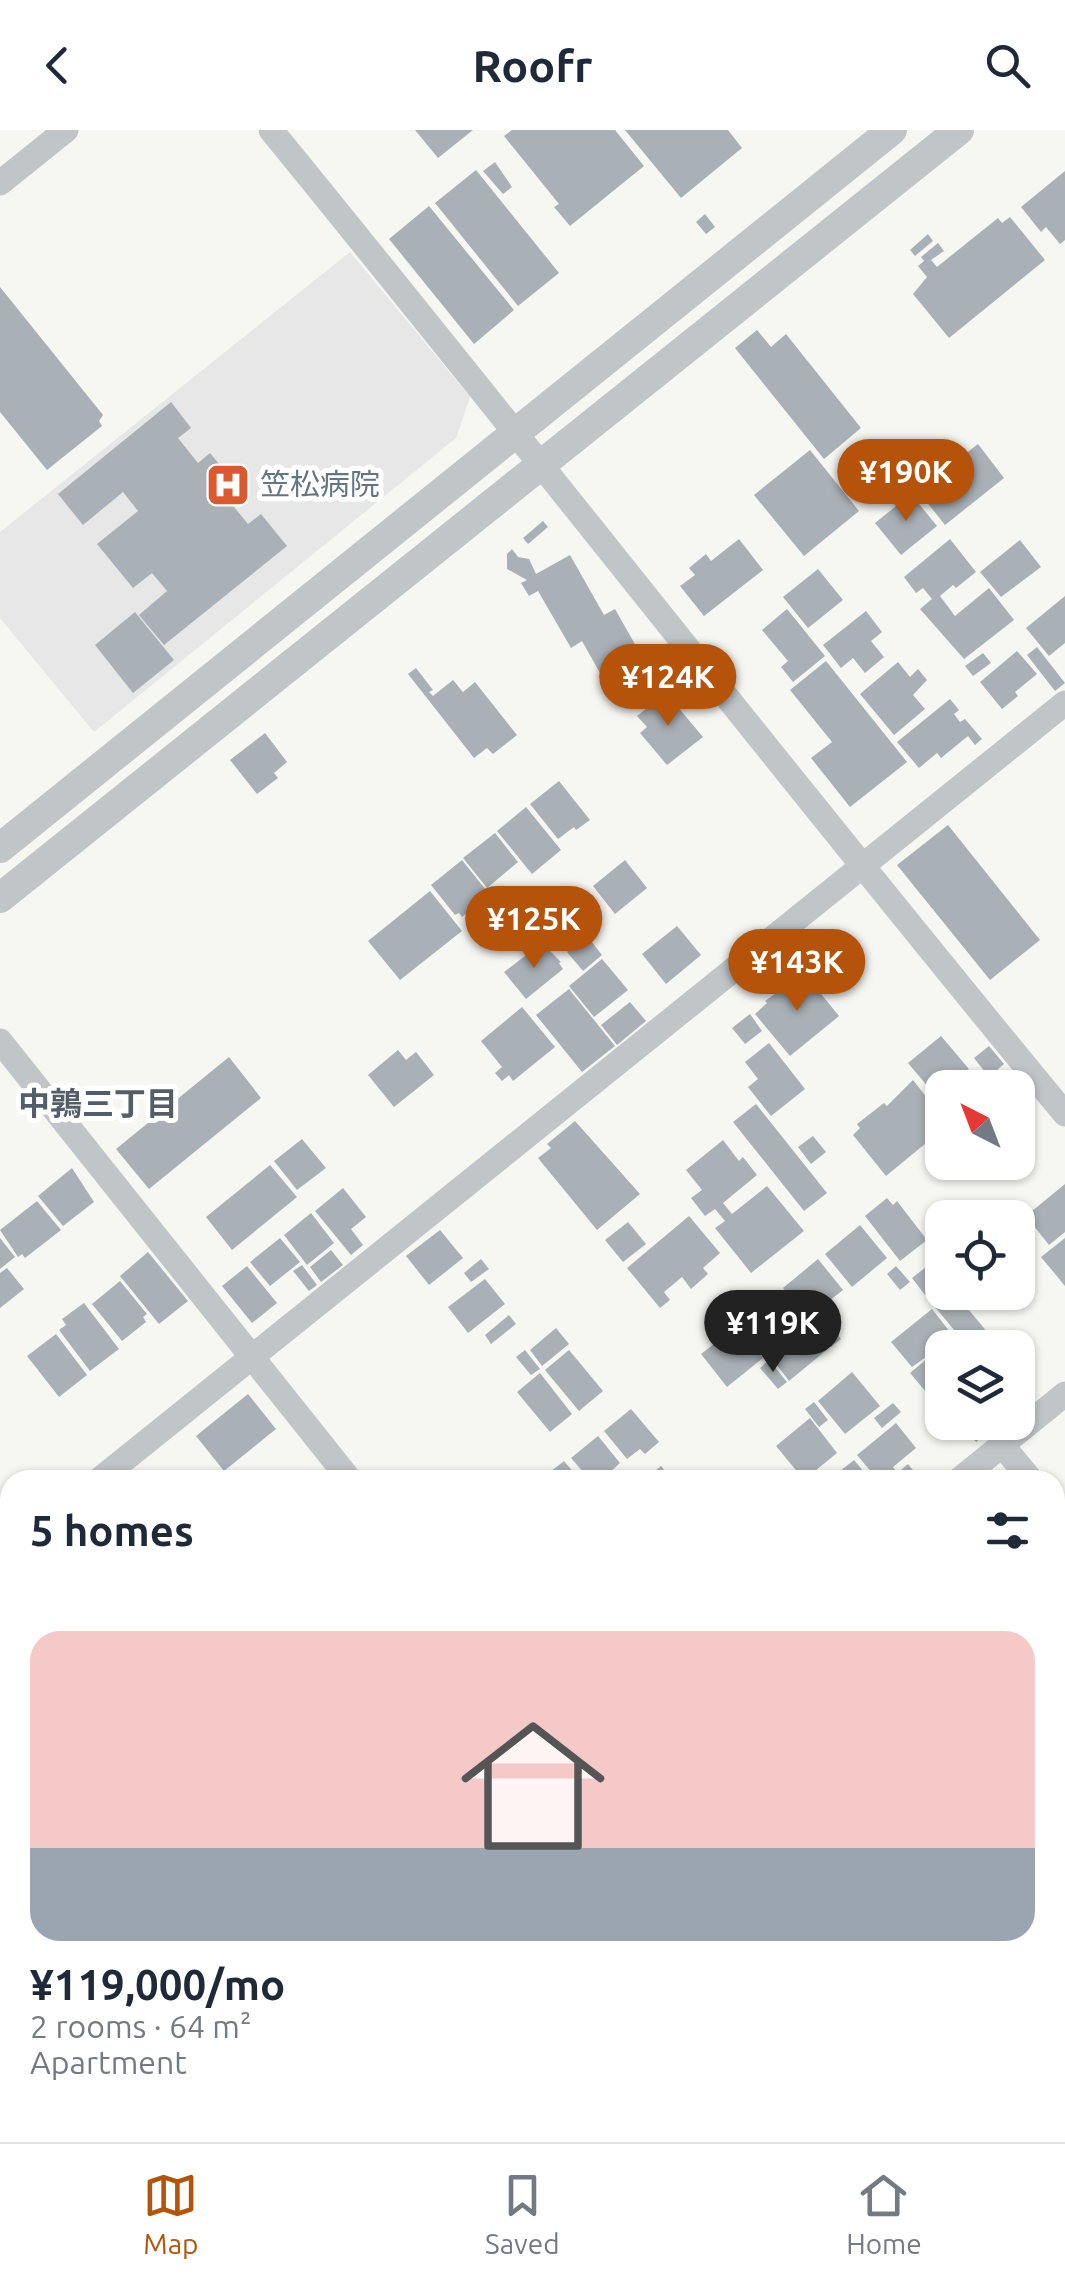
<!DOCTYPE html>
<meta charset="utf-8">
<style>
:root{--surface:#fff;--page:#f6f6f7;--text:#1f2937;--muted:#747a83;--line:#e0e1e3;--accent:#b45309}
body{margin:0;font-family:Ubuntu,"Noto Sans JP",sans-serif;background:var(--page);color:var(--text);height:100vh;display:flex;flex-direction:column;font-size:38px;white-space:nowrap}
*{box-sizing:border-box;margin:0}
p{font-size:32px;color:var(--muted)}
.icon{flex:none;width:55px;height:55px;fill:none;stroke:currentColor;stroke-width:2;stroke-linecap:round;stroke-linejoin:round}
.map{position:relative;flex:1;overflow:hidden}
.panel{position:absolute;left:0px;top:1340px;width:1065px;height:672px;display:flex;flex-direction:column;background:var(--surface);border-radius:30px 30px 0 0;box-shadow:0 2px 8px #0004}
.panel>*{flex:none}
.needle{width:65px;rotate:318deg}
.buttons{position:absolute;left:925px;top:940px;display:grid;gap:20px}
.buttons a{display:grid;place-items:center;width:110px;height:110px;border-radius:20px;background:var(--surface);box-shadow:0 2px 8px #0004;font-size:50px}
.price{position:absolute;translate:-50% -85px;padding:0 22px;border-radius:35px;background:var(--accent);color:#fff;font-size:32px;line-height:65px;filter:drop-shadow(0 2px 5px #0008)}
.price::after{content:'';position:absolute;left:50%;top:60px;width:30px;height:22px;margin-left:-15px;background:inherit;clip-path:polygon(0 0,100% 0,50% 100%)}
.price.current{background:#222;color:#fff}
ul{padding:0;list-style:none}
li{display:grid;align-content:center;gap:20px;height:530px;padding:0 30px}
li+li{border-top:2px solid var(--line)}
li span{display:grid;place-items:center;height:310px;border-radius:30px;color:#555}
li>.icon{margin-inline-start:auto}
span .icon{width:180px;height:180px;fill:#fffc;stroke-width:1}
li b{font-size:42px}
h2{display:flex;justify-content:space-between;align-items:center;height:120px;padding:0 30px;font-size:42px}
header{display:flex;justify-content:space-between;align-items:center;height:130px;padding:0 30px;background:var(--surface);font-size:45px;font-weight:600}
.tab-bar{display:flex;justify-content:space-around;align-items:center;height:140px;border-top:2px solid var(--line);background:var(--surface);font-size:28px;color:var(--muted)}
.tab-bar a{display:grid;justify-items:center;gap:5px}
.tab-bar .current{color:var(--accent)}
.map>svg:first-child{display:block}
</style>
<header><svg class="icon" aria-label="back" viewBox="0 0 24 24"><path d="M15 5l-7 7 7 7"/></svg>Roofr<svg class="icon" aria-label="search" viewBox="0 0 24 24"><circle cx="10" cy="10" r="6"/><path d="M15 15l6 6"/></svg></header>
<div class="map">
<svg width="1065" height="2012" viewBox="0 0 1065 2012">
<rect width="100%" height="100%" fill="#f6f6f3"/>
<!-- built -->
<path fill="#e6e7e6" d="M350,122L470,267L456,308L94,602L0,488V402Z"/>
<!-- building -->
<path fill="#aab1b6" d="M415,0H473L438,28Z
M512,0H615L644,36L570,96L554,77L559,74L504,6Z
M625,0H728L742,18L681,68Z
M495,32L512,57L503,64L483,41Z
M476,40L559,143L518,176L435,73Z
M1065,41V110L1060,114L1046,97L1041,102L1021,77Z
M429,76L514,180L474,214L389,109Z
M705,84L715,97L706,104L696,92Z
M1010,87L1045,130L949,208L913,164L927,147L918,136L924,131L921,127L938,113L944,121L931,130L937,137L998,88L1002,93Z
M928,104L933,111L915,126L910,120Z
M0,157L103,285L99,291L102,296L47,340L0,282Z
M757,200L771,217L786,204L861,298L824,329L735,218Z
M171,272L191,298L178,308L198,333L210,323L242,362L230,372L248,394L261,384L287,416L164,515L139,485L167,461L152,443L133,458L97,414L138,381L123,362L83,395L58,364Z
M978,314L1004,348L945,395L918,361Z
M810,320L859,381L804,426L754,365Z
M911,364L937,396L901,425L875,393Z
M543,391L548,397L528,414L523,408Z
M739,409L763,440L704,486L680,456L695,445L689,438L706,424L711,431Z
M950,409L976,442L956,458L953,455L940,466L955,486L989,458L1014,490L964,529L920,479L932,469L923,458L916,463L904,447Z
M1020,410L1041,437L1001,467L980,442Z
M512,419L518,427L529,429L536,444L570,425L604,485L615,479L653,546L614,568L582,511L571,518L538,461L529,466L521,453L527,450L507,439V424Z
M818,439L843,470L808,498L783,467Z
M1065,466V513L1049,526L1026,498Z
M787,479L825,526L793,552L781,537L788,531L762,500Z
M866,481L882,502L871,511L884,527L865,543L853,528L841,538L823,515Z
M135,482L174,530L133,563L95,515Z
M1037,517L1065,553L1055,561L1027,525Z
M1017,521L1037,544L1015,562L1018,566L1002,579L980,552Z
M983,523L991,533L973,546L965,536Z
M826,531L907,632L850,677L811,628L832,612L790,560Z
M898,532L910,547L918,539L927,550L913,565L925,579L894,605L860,564Z
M416,538L433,560L429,562L433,566L453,550L463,562L475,552L517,605L493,624L487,618L474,628L408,544Z
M666,563L703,607L667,635L640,603L647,597L637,586Z
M950,569L959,580L954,584L960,592L965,589L982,609L975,615L968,606L941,628L937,623L919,638L897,612Z
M265,603L287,632L274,643L278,648L257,664L230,630Z
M559,651L590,690L576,700L574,697L558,709L530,674Z
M526,677L561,720L532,744L497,701Z
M948,695L1040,810L990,850L897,735Z
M495,703L518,732L487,758L463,728Z
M462,730L486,760L471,772L475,776L462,787L459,783L455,785L431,755Z
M625,730L647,758L615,784L593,756Z
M430,761L462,801L400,850L368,811Z
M677,796L701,825L666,854L642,824Z
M587,806L602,825L583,841L567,822Z
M542,813L561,832L559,833L563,839L526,869L504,842Z
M602,829L628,860L594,887L569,856Z
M804,843L839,886L790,926L755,884L767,873L765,871Z
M569,859L615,916L582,942L536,885Z
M630,872L646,891L617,915L601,895Z
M522,877L555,917L513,951L509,945L502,951L495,943L502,937L481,911Z
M750,884L762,901L745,914L732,898Z
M941,906L969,939L960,946L965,951L956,958H942L940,971L908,933Z
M769,913L805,959L771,986L748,957L758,949L745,932Z
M989,916L1004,934L989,947L974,928Z
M398,920L406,930L416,922L434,945L394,977L368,945Z
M229,927L261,968L149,1059L116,1019Z
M913,950L942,987V1000L886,1046L853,1005L860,998L857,994L884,973L887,976Z
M756,974L827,1063L804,1081L733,992Z
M575,991L640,1064L597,1100L538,1028L551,1018L547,1014Z
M813,1006L826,1022L811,1034L798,1017Z
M302,1009L326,1038L297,1060L274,1031Z
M723,1010L739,1031L743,1027L757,1045L723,1073L732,1084L767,1056L804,1101L751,1143L715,1098L725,1091L715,1079L705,1086L691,1068L702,1060L686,1040Z
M270,1035L297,1067L232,1120L206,1087Z
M72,1038L94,1072L63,1096L38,1066Z
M1065,1054V1102L1049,1115L1026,1086Z
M343,1058L366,1087L351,1099L363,1115L351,1125L315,1081Z
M887,1068L893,1075L897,1071L927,1110L900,1131L865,1086Z
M37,1071L61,1100L25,1128L22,1124L18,1127L0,1100Z
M311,1083L334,1113L307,1135L284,1105Z
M689,1086L720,1123L703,1138L708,1144L691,1159L682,1147L664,1162L670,1170L660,1178L627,1138Z
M628,1092L646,1114L623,1132L605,1110Z
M860,1095L887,1128L852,1157L825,1124Z
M440,1100L463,1128L429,1155L406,1126Z
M0,1108L15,1127L0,1139Z
M280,1108L300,1132L270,1156L250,1132Z
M1065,1108V1156L1041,1127Z
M331,1120L343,1135L321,1152L310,1137Z
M148,1122L188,1171L159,1194L120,1146Z
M481,1129L489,1139L471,1152L464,1143Z
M818,1129L843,1160L807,1188L783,1158Z
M930,1134L942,1150L925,1165L912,1148Z
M302,1135L317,1155L309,1161L293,1141Z
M247,1136L277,1173L252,1193L222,1156Z
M896,1136L910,1152L900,1160L887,1144Z
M7,1138L24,1159L0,1178V1143Z
M485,1149L505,1174L468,1203L448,1177Z
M120,1151L147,1184L143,1187L146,1192L122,1211L92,1174Z
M777,1162L803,1195L768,1223L742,1190Z
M954,1162L998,1215L995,1218H969L935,1177Z
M84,1173L119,1219L90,1241L59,1200L66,1195L62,1189Z
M932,1179L954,1207L912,1237L891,1212Z
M509,1185L516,1194L491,1214L485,1205Z
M827,1192L841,1209L831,1217L818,1200Z
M737,1196L763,1228L727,1257L701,1224Z
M556,1198L569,1214L542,1236L530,1220Z
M812,1198L829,1218L789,1251L773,1230Z
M56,1204L87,1245L59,1267L27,1226Z
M525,1220L540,1239L531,1245L516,1227Z
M569,1220L603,1261L579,1281L545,1240Z
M928,1228L942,1249L926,1262L910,1243Z
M769,1230L787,1252L778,1259L760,1238Z
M852,1242L880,1276L845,1304L818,1271Z
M540,1243L572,1284L550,1302L517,1262Z
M248,1264L276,1299L224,1341L196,1306Z
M814,1272L828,1290L819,1297L805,1279Z
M893,1273L901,1282L882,1298L874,1288Z
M631,1279L659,1312L645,1324L640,1319L627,1329L604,1301Z
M810,1288L837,1323L804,1350L776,1316Z
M968,1292H992L995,1296L976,1312L963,1296Z
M896,1293L916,1318L893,1337L896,1341L885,1350H878L857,1325Z
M598,1306L620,1333L608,1344L613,1350H590L571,1328Z
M854,1330L871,1350H829Z
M564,1331L580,1350H540Z
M908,1334L921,1350H889Z
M661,1336L672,1350H644Z
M1063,1640L1065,1699L1058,1705L1055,1701V1646Z
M1055,1757L1065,1770V1814L1055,1801Z
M1055,1896L1063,1906L1065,1905V1926L1055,1913Z
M1055,1921L1065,1933V1984L1055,1972Z
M1055,1993L1065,2004V2012H1045L1041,2008L1047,2002H1055Z
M562,2002H576L587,2012H547Z
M584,2002H628L631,2006L626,2012H590Z
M776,2002H818L826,2012H764Z"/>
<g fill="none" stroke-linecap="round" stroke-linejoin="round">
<!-- service -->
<path stroke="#c1c5c8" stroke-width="12" d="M0,1755L10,1747"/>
<!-- minor -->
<path stroke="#c1c5c8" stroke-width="25" d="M271,0C538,327 796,659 1065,984
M0,53L66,0
M0,911L350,1350
M1002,1315L1031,1350
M99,1350L1065,573
M959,1350L1065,1264
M1055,1380L1065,1392
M0,1429L10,1421
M1055,1605L1065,1597
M1055,1879L1065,1871
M366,2002L374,2012
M141,2012L153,2002
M890,2012L902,2002"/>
<!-- tertiary -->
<path stroke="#c1c5c8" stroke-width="30" d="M0,718L892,0
M0,768L959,0"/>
</g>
<!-- icons -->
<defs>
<symbol id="hospital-square" viewBox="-11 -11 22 22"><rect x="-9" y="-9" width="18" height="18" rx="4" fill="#db592e" stroke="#fff"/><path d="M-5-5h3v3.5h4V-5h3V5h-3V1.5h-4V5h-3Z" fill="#fff"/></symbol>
</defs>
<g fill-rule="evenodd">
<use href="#hospital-square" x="203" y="330" width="50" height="50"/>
</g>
<g text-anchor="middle" stroke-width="10" stroke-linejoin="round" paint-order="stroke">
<!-- poi labels -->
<g font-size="30" fill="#667582" stroke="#fff" text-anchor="start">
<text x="260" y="365">笠松病院</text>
</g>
<!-- neighbourhood labels -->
<g font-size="32" font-weight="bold" fill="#545e68" stroke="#fff">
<text x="98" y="985">中鶉三丁目</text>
</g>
</g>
</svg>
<div class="buttons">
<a><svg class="needle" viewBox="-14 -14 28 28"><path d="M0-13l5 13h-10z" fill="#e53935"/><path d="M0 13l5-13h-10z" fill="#747a83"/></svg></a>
<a><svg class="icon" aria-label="locate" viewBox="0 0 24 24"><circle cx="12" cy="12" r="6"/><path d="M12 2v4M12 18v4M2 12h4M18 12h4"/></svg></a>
<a><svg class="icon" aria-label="layers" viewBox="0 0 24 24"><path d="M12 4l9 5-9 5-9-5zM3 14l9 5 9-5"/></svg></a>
</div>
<b class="price" style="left:906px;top:394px">¥190K</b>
<b class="price" style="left:668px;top:599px">¥124K</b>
<b class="price" style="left:534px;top:841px">¥125K</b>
<b class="price" style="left:797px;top:884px">¥143K</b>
<b class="price current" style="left:773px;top:1245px">¥119K</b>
<section class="panel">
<h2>5 homes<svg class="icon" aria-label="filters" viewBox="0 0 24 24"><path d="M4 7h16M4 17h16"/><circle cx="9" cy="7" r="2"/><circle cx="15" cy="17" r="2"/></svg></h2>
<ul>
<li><span style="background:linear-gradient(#f6c9c9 70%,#9aa5b1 0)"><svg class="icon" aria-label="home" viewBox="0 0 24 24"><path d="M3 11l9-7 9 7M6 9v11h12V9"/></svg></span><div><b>¥119,000/mo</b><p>2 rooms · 64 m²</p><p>Apartment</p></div></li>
</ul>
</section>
</div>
<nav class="tab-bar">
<a class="current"><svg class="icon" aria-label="map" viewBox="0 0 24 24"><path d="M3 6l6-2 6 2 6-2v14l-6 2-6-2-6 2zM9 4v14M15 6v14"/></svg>Map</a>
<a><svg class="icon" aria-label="saved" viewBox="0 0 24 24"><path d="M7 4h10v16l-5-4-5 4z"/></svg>Saved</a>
<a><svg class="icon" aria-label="home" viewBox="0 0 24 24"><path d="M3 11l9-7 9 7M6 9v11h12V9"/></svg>Home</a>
</nav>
